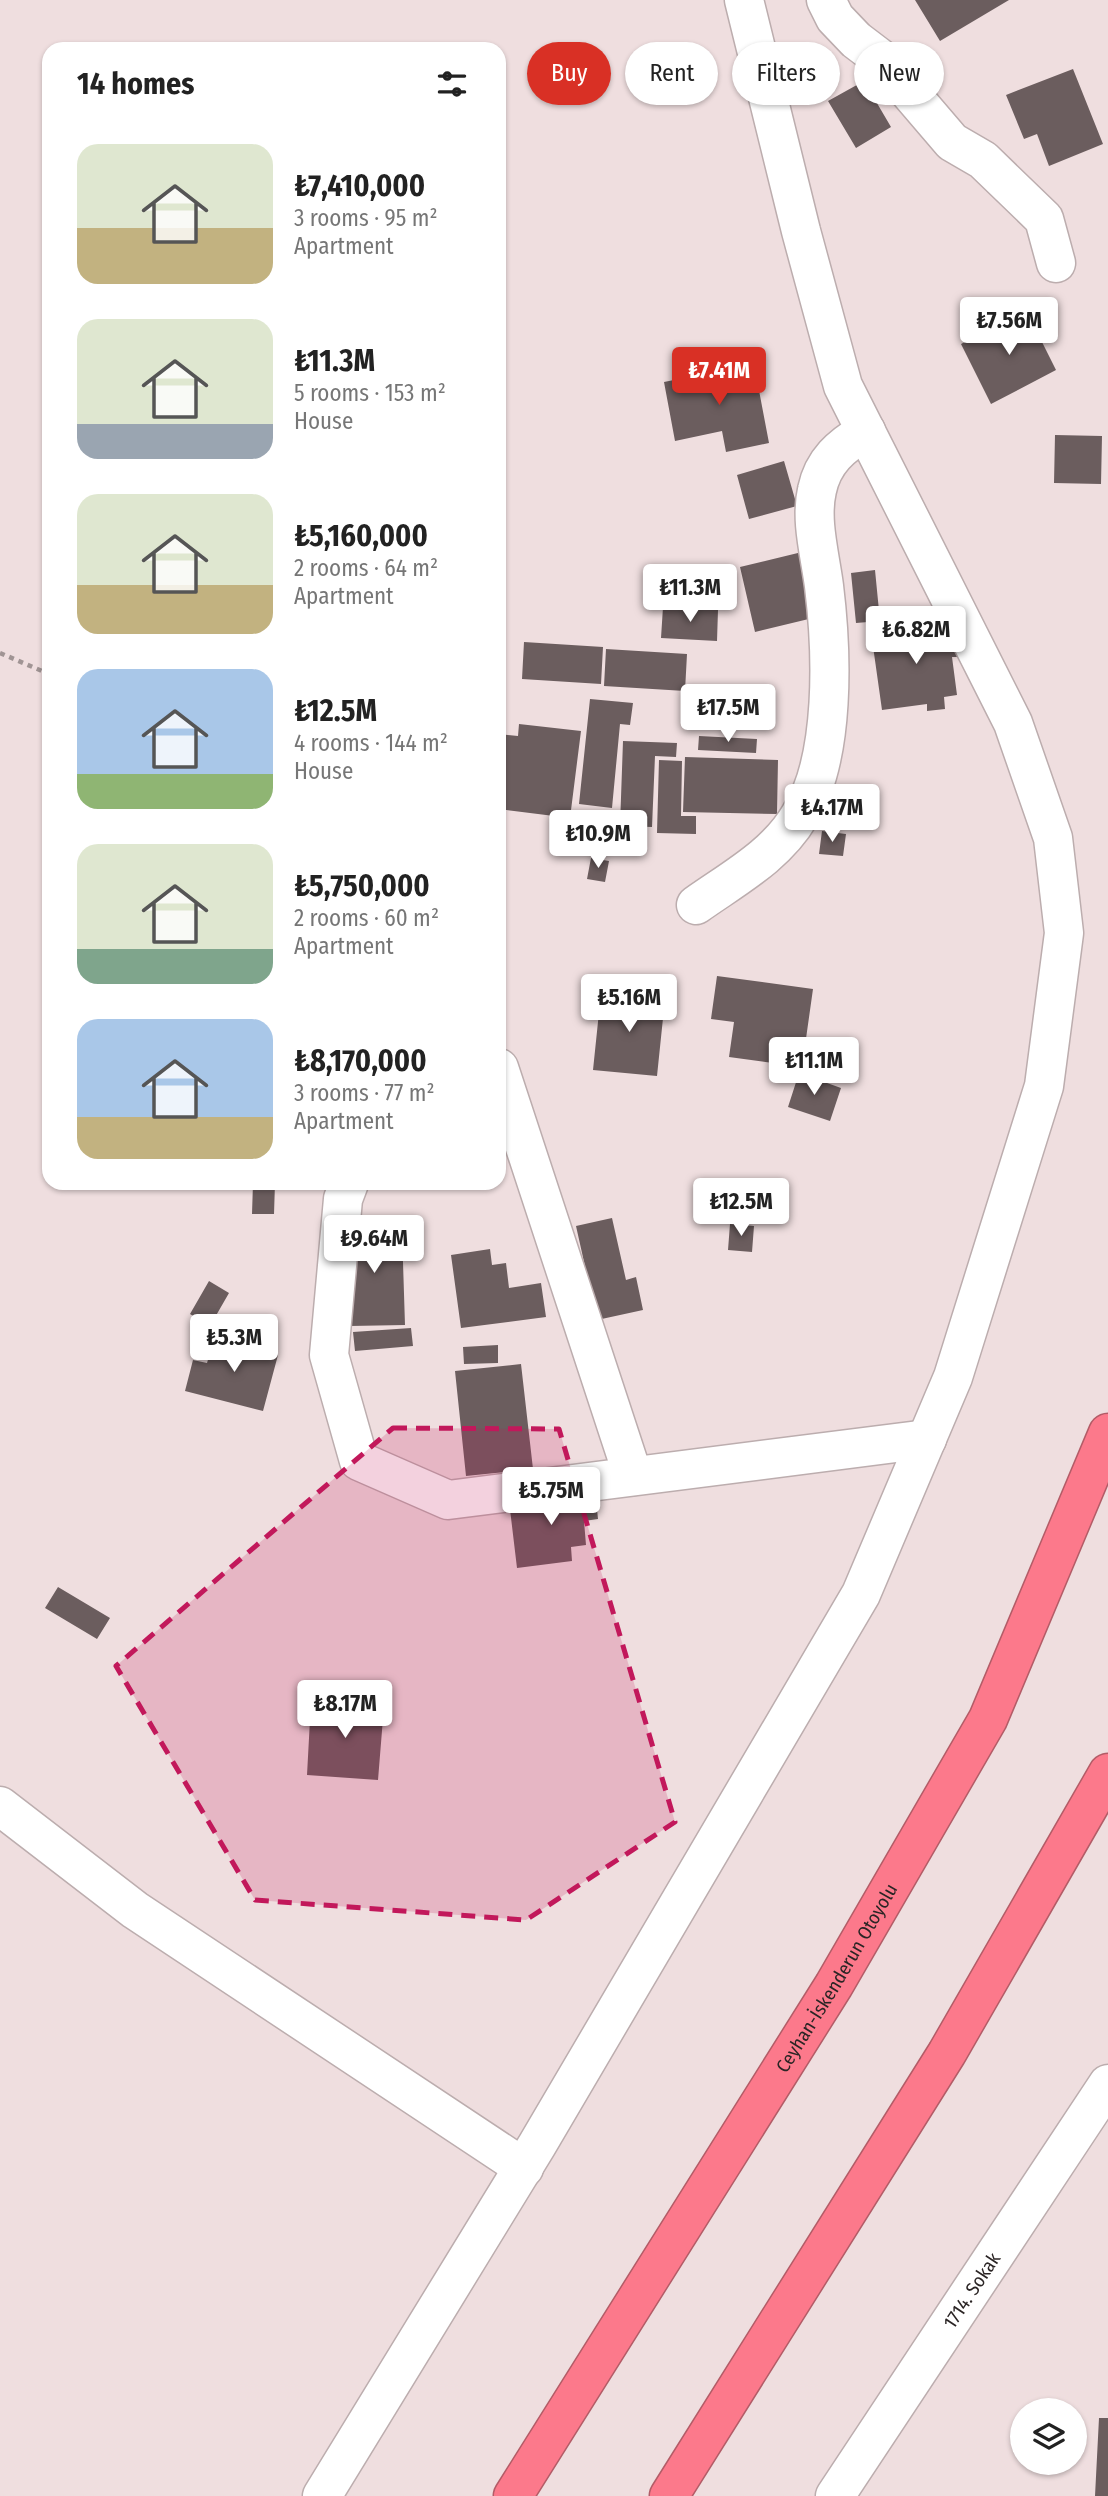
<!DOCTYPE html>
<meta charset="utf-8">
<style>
:root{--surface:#fff;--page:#f2f2f2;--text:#222;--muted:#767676;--accent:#d93025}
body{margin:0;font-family:"Fira Sans Condensed",sans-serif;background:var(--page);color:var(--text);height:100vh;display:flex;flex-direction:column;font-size:26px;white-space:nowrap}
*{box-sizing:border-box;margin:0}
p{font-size:23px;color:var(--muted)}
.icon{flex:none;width:38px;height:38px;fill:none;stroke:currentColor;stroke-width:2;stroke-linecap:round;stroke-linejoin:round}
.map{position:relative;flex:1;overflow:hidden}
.sheet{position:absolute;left:42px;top:42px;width:464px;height:1148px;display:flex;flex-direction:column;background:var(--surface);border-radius:21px;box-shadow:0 2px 5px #0004}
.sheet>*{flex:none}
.top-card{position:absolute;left:527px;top:42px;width:476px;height:63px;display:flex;gap:14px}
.buttons{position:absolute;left:1010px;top:2398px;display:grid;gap:14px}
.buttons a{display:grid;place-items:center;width:77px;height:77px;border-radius:50%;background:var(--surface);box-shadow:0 2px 5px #0004;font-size:35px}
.price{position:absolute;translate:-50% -60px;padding:0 16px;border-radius:7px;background:#fff;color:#222;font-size:23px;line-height:46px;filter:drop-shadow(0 2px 4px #0008)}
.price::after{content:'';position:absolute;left:50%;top:42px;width:21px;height:16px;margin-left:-10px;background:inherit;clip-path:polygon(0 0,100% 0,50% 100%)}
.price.on{background:var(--accent);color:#fff}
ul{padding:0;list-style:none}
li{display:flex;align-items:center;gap:21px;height:175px;padding:0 35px}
li span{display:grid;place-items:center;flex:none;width:196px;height:140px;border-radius:21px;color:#555}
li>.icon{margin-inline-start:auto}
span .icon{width:84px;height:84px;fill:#fffc;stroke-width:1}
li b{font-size:30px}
h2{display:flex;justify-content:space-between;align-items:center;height:84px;padding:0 35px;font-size:30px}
.tag{padding:0 24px;border-radius:32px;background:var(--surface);box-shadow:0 2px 5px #0004;font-size:24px;line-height:63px}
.tag.on{background:var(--accent);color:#fff}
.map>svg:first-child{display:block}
</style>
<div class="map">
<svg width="1108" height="2496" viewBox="0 0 1108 2496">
<rect width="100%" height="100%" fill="#efdedf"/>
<!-- building -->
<path fill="#6b5d5e" d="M915,0H1009L940,41Z
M1073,69L1103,144L1049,166L1037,134L1024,139L1006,95Z
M864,81L891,127L856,148L828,101Z
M1026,310L1056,370L991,404L961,344Z
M754,364L769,443L726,452L722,431L675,441L664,382Z
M1055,435L1102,436L1101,484L1054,483Z
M784,461L797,506L749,519L737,475Z
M802,552L817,617L755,632L740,567Z
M875,570L880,621L856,623L851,573Z
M663,607L718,610L717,641L661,638Z
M943,622L946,638L962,635L960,657H952L957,695L944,697L945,709L927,711V704L882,710L871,632Z
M524,642L603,647L601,684L522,679Z
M606,649L687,654L685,691L604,686Z
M590,699L633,703L630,725L620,724L612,808L579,804Z
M519,724L581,731L570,818L499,809V734L518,736Z
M699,736L757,739L756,753L698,750Z
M623,741L677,743L676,757L655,756L652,827L620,826Z
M685,757L778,760L777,814L683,812Z
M659,760L682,761L681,816H696V834L657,833Z
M822,831L846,834L843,856L819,854Z
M591,858L609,861L605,882L587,879Z
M717,976L813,989L802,1067L729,1057L734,1022L711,1019Z
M601,993L665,999L657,1076L593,1070Z
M799,1073L841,1088L830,1121L788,1107Z
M253,1183H275L274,1214H252Z
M612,1218L626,1280L636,1277L643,1310L597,1320L576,1226Z
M373,1221V1233L402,1231L405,1325L350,1326L343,1222Z
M730,1224L754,1226L752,1252L728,1250Z
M490,1249L492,1265L506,1263L509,1288L541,1283L546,1317L461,1328L451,1255Z
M209,1281L229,1293L210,1326L190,1314Z
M411,1328L413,1346L355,1351L353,1332Z
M233,1336L262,1344L260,1351L278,1355L263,1411L185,1391L193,1360L207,1363L214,1339L231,1343Z
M498,1345V1363L464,1364L463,1347Z
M521,1364L533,1469L466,1476L455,1371Z
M595,1490L598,1519L584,1521L586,1545L571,1547L572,1561L517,1568L509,1501Z
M58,1587L110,1618L97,1639L45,1608Z
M311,1701L384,1706L378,1780L307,1775Z
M1099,2418H1108V2496H1095Z"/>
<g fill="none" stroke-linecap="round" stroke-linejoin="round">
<defs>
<g id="minor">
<path d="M826,0L835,18L856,40L881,59L952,142L983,160L1044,219L1056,263"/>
<path d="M696,905C734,878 776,856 800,815C836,758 832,651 824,586C820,555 810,520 817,490C823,461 841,446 866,431"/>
<path d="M499,1068L633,1476"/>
<path d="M349,1183L343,1199L329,1355L359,1461L448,1500L927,1439"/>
<path d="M0,1806L135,1910L524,2168"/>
<path d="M322,2496L537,2145L861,1594L953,1377L1044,1086L1064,933L1053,838L1013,723L843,386L801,231L744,0"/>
<path id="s1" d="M835,2496L1108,2084"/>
</g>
<g id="highway">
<path id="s2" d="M513,2496L834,1985L988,1719L1108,1433"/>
<path d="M669,2496L947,2053L1108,1773"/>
</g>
</defs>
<!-- minor casing -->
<use href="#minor" stroke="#bcadae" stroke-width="41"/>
<!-- highway casing -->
<use href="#highway" stroke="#b35c67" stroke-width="41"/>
<!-- path -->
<path stroke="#a09494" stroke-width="4.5" stroke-dasharray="5 5" stroke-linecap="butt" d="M0,653L49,674"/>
<!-- minor -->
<use href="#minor" stroke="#fff" stroke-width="38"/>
<!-- highway -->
<use href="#highway" stroke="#fc798b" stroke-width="38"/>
</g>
<!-- marked area -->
<path fill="#c2185b" fill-opacity="0.2" stroke="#c2185b" stroke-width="5" stroke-dasharray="14 9" stroke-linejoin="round" d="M393,1428L559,1429L675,1822L526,1920L255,1900L116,1666Z"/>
<g text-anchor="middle" stroke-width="7" stroke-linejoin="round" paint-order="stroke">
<!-- street labels -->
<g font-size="19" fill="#2b2525" stroke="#fff">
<text dy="7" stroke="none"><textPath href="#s2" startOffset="611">Ceyhan-İskenderun Otoyolu</textPath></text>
<text dy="7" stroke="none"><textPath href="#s1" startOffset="247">1714. Sokak</textPath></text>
</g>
</g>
</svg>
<div class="buttons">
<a><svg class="icon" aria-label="layers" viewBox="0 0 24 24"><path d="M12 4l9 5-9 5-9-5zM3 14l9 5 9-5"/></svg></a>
</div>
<b class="price" style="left:1009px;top:357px">₺7.56M</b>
<b class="price on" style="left:719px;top:407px">₺7.41M</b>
<b class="price" style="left:690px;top:624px">₺11.3M</b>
<b class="price" style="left:916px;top:666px">₺6.82M</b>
<b class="price" style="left:728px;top:744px">₺17.5M</b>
<b class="price" style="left:832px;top:844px">₺4.17M</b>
<b class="price" style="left:598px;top:870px">₺10.9M</b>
<b class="price" style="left:629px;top:1034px">₺5.16M</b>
<b class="price" style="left:814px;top:1097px">₺11.1M</b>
<b class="price" style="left:741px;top:1238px">₺12.5M</b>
<b class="price" style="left:374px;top:1275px">₺9.64M</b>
<b class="price" style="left:234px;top:1374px">₺5.3M</b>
<b class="price" style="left:551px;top:1527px">₺5.75M</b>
<b class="price" style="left:345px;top:1740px">₺8.17M</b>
<div class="top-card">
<a class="tag on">Buy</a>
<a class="tag">Rent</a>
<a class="tag">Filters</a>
<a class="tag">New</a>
</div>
<section class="sheet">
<h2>14 homes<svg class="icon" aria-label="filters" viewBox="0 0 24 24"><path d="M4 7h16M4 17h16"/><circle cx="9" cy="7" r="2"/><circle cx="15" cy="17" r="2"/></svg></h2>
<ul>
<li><span style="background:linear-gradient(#dfe7d0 60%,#c2b280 0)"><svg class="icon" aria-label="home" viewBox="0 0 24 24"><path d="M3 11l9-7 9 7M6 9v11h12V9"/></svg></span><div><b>₺7,410,000</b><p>3 rooms · 95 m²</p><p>Apartment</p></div></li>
<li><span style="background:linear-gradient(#dfe7d0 75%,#9aa5b1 0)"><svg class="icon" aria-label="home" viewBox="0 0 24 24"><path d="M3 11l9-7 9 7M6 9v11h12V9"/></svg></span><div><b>₺11.3M</b><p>5 rooms · 153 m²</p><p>House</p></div></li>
<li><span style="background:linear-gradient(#dfe7d0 65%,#c2b280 0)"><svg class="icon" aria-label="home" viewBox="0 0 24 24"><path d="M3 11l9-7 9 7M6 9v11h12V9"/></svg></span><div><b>₺5,160,000</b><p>2 rooms · 64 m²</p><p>Apartment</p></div></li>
<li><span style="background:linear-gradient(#a9c7e8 75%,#8fb573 0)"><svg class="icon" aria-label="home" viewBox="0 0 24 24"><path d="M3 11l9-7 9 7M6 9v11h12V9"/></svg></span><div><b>₺12.5M</b><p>4 rooms · 144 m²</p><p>House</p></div></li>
<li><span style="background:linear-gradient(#dfe7d0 75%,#7fa58c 0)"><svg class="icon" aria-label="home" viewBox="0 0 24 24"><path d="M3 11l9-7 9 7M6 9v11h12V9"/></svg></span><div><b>₺5,750,000</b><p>2 rooms · 60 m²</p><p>Apartment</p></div></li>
<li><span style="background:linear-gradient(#a9c7e8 70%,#c2b280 0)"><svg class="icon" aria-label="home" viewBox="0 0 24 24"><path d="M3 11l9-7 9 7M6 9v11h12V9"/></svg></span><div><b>₺8,170,000</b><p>3 rooms · 77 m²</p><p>Apartment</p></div></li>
</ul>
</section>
</div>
